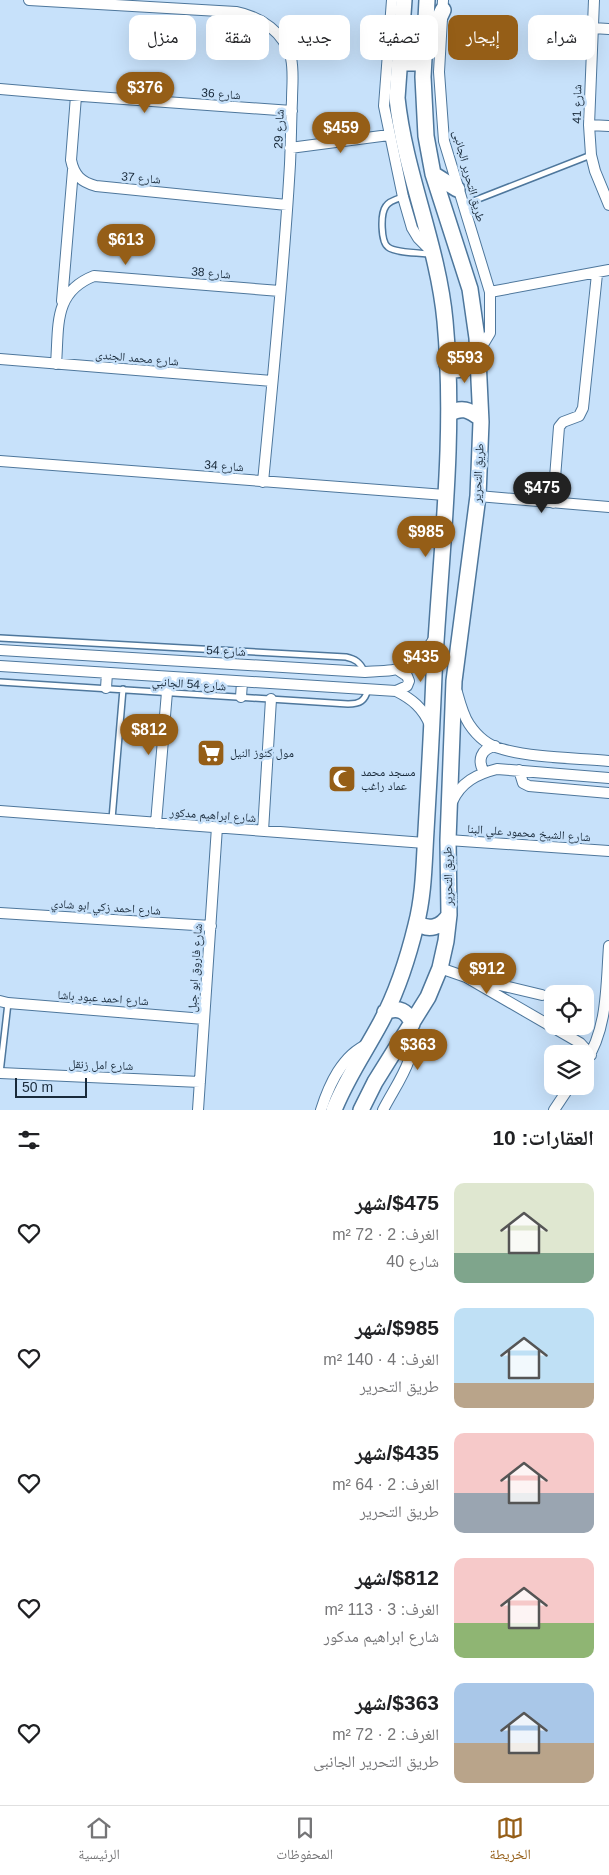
<!DOCTYPE html>
<html lang="ar">
<meta charset="utf-8">
<style>
:root{--surface:#fff;--page:#f2f2f2;--text:#202124;--muted:#757577;--line:#e0e0e0;--accent:#955e17}
body{margin:0;font-family:Helvetica,"Noto Naskh Arabic",sans-serif;background:var(--page);color:var(--text);direction:rtl;height:100vh;display:flex;flex-direction:column;font-size:19px;white-space:nowrap}
*{box-sizing:border-box;margin:0}
p{font-size:16px;color:var(--muted)}
.icon{flex:none;width:28px;height:28px;fill:none;stroke:currentColor;stroke-width:2;stroke-linecap:round;stroke-linejoin:round}
.map{position:relative;height:1110px;overflow:hidden;direction:ltr}
.details{display:flex;flex-direction:column;background:var(--surface);flex:1}
.details>*{flex:none}
.top-card{position:absolute;left:15px;top:15px;width:580px;height:45px;direction:rtl;display:flex;gap:10px}
.fabs{position:absolute;left:544px;top:985px;display:grid;gap:10px}
.fabs a{display:grid;place-items:center;width:50px;height:50px;border-radius:10px;background:var(--surface);box-shadow:0 5px 20px #0002;font-size:25px}
.scale{position:absolute;left:15px;bottom:12px;width:72px;box-sizing:border-box;padding-left:5px;border:2px solid #192a3a;border-top:0;font-size:14px;line-height:18px;white-space:nowrap;color:#192a3a;-webkit-text-stroke:4px #c7e1fa;paint-order:stroke}
.price{position:absolute;translate:-50% -42px;padding:0 11px;border-radius:18px;background:var(--accent);color:#fff;font-size:16px;line-height:32px;filter:drop-shadow(0 1px 2px #0008)}
.price::after{content:'';position:absolute;left:50%;top:30px;width:15px;height:11px;margin-left:-8px;background:inherit;clip-path:polygon(0 0,100% 0,50% 100%)}
.price.current{background:#222;color:#fff}
ul{padding:0;list-style:none}
li{display:flex;align-items:center;gap:15px;height:125px;padding:0 15px}
li span{display:grid;place-items:center;flex:none;width:140px;height:100px;border-radius:10px;color:#555}
li>.icon{margin-inline-start:auto}
span .icon{width:60px;height:60px;fill:#fffc;stroke-width:1}
li b{font-size:21px}
h2{display:flex;justify-content:space-between;align-items:center;height:60px;padding:0 15px;font-size:21px}
.chip{padding:0 18px;border-radius:10px;background:var(--surface);box-shadow:0 5px 20px #0002;font-size:18px;line-height:45px}
.chip.current{background:var(--accent);color:#fff}
.tabs{display:flex;justify-content:space-around;align-items:center;height:70px;border-top:1px solid var(--line);background:var(--surface);font-size:14px;color:var(--muted)}
.tabs a{display:grid;justify-items:center;gap:2px}
.tabs .current{color:var(--accent)}
.map>svg:first-child{display:block}
</style>
<div class="map">
<svg width="609" height="1110" viewBox="0 0 609 1110">
<rect width="100%" height="100%" fill="#c7e1fa"/>
<g fill="none" stroke-linecap="round" stroke-linejoin="round">
<defs>
<path id="lane" d="M403,197C397,199 389,201 386,206C380,214 381,242 388,247C395,253 421,253 431,254
M463,205L591,155
M0,638L346,657C355,659 360,662 364,671
M0,682L348,704C360,704 365,701 368,689
M112,819L123,689
M0,1073L8,1003"/>
<path id="street" d="M29,0L236,12C261,17 284,32 291,58C294,72 292,86 292,100C291,121 291,143 290,164C284,270 273,376 263,482
M392,0L384,106L403,197L412,228L418,238L433,253
M443,0L439,72L444,141L490,292V333L478,353
M594,0L589,125L591,155L595,171L609,205
M592,28L609,29
M0,89L82,96L292,111
M76,96L71,160C74,175 81,182 96,186L287,205
M589,125L609,126
M290,148L389,135
M490,292L609,270
M62,301L73,170
M0,359L272,381
M56,364C59,326 53,292 94,276L280,291
M0,461L445,495
M478,496L609,507
M553,503L559,427L563,422L579,416L583,408L597,274
M0,650L365,672C400,670 413,672 434,639
M0,666L396,691C412,699 423,708 430,725
M106,688L107,673
M396,691L407,686L409,681L407,676L398,670
M457,692C460,703 463,715 469,724C477,736 489,746 502,749C533,758 577,758 609,761
M241,697L242,682
M519,770L523,783L529,786L609,793
M484,772C477,760 481,749 495,746
M452,802C461,782 477,774 497,769L609,778
M0,811L425,843
M156,823L167,692
M263,831L271,699
M448,840L609,851
M0,913L211,926
M440,968L466,977L542,995
M466,977L580,1043L591,1055
M0,1001L8,1003L204,1019
M585,1063C608,1028 606,986 609,946
M0,1073L200,1082
M198,1110L217,827
M321,1110C329,1085 342,1055 368,1044
M383,1110C398,1081 418,1058 412,1024
M554,1110L570,1086"/>
<path id="secondary" d="M400,55V59L405,63H415L424,51L443,10
M433,174L457,189
M447,365L454,370L464,369L478,353
M449,414C462,406 469,410 480,418
M417,922C428,932 442,927 449,915
M385,1012C398,1006 408,1011 412,1024
M334,1110C346,1079 365,1052 381,1022C397,992 408,958 416,925C424,895 424,862 426,831C429,779 432,727 434,675C440,558 456,439 445,321C438,245 405,174 397,98L404,0
M361,1110L375,1082L428,997L440,968L446,941L449,915L448,840L454,681L478,496L481,422L477,338L470,289L433,174L426,136L423,77L427,0"/>
</defs>
<!-- lane casing -->
<use href="#lane" stroke="#4e779c" stroke-width="8"/>
<!-- street casing -->
<use href="#street" stroke="#4e779c" stroke-width="12"/>
<!-- secondary casing -->
<use href="#secondary" stroke="#4e779c" stroke-width="18"/>
<!-- lane -->
<use href="#lane" stroke="#fff" stroke-width="5"/>
<!-- street -->
<use href="#street" stroke="#fff" stroke-width="10"/>
<!-- secondary -->
<use href="#secondary" stroke="#fff" stroke-width="15"/>
</g>
<!-- icons -->
<defs>
<symbol id="supermarket-square" viewBox="-11 -11 22 22"><rect x="-9" y="-9" width="18" height="18" rx="4" fill="#955e17" stroke="#c7e1fa"/><path d="M-6-5.5h2.5l.6 2H6L4.5 2H-2.5L-4.4-4H-6ZM-1.5 3.2a1.3 1.3 0 1 0 .1 0ZM3 3.2a1.3 1.3 0 1 0 .1 0Z" fill="#fff"/></symbol>
<symbol id="mosque-square" viewBox="-11 -11 22 22"><rect x="-9" y="-9" width="18" height="18" rx="4" fill="#955e17" stroke="#c7e1fa"/><path d="M3.5-4.9A6 6 0 1 0 3.5 4.9A5 5 0 1 1 3.5-4.9Z" fill="#fff"/></symbol>
</defs>
<g fill-rule="evenodd">
<use href="#supermarket-square" x="195" y="737" width="32" height="32"/>
<use href="#mosque-square" x="326" y="763" width="32" height="32"/>
</g>
<g text-anchor="middle" stroke-width="5" stroke-linejoin="round" paint-order="stroke">
<!-- street labels -->
<g font-size="12" fill="#192a3a" stroke="#c7e1fa">
<text transform="translate(221 94) rotate(4)" y="4">شارع 36</text>
<text transform="translate(577 104) rotate(-89)" y="4">شارع 41</text>
<text transform="translate(279 129) rotate(-88)" y="4">شارع 29</text>
<text transform="translate(469 176) rotate(75)" y="4">طريق التحرير الجانبى</text>
<text transform="translate(141 178) rotate(5)" y="4">شارع 37</text>
<text transform="translate(211 273) rotate(5)" y="4">شارع 38</text>
<text transform="translate(137 358) rotate(5)" y="4">شارع محمد الجندى</text>
<text transform="translate(224 466) rotate(4)" y="4">شارع 34</text>
<text transform="translate(478 473) rotate(-87)" y="4">طريق التحرير</text>
<text transform="translate(226 651) rotate(3)" y="4">شارع 54</text>
<text transform="translate(189 684) rotate(4)" y="4">شارع 54 الجانبي</text>
<text transform="translate(213 815) rotate(4)" y="4">شارع ابراهيم مدكور</text>
<text transform="translate(529 833) rotate(4)" y="4">شارع الشيخ محمود علي البنا</text>
<text transform="translate(448 876) rotate(-91)" y="4">طريق التحرير</text>
<text transform="translate(106 907) rotate(4)" y="4">شارع احمد زكي ابو شادي</text>
<text transform="translate(195 968) rotate(-86)" y="4">شارع فاروق ابو جبل</text>
<text transform="translate(103 998) rotate(4)" y="4">شارع احمد عبود باشا</text>
<text transform="translate(101 1065) rotate(2)" y="4">شارع امل زنقل</text>
</g>
<!-- poi labels -->
<g font-size="12" fill="#192a3a" stroke="#c7e1fa" text-anchor="start">
<text x="230" y="757">مول كنوز النيل</text>
<text x="361" y="776">مسجد محمد<tspan x="361" dy="14">عماد راغب</tspan></text>
</g>
</g>
</svg>
<div class="fabs">
<a><svg class="icon" aria-label="locate" viewBox="0 0 24 24"><circle cx="12" cy="12" r="6"/><path d="M12 2v4M12 18v4M2 12h4M18 12h4"/></svg></a>
<a><svg class="icon" aria-label="layers" viewBox="0 0 24 24"><path d="M12 4l9 5-9 5-9-5zM3 14l9 5 9-5"/></svg></a>
</div>
<div class="scale">50 m</div>
<b class="price" style="left:145px;top:114px">$376</b>
<b class="price" style="left:341px;top:154px">$459</b>
<b class="price" style="left:126px;top:266px">$613</b>
<b class="price" style="left:465px;top:384px">$593</b>
<b class="price current" style="left:542px;top:514px">$475</b>
<b class="price" style="left:426px;top:558px">$985</b>
<b class="price" style="left:421px;top:683px">$435</b>
<b class="price" style="left:149px;top:756px">$812</b>
<b class="price" style="left:487px;top:995px">$912</b>
<b class="price" style="left:418px;top:1071px">$363</b>
<div class="top-card">
<a class="chip">شراء</a>
<a class="chip current">إيجار</a>
<a class="chip">تصفية</a>
<a class="chip">جديد</a>
<a class="chip">شقة</a>
<a class="chip">منزل</a>
</div>
</div>
<section class="details">
<h2>العقارات: 10<svg class="icon" aria-label="filters" viewBox="0 0 24 24"><path d="M4 7h16M4 17h16"/><circle cx="9" cy="7" r="2"/><circle cx="15" cy="17" r="2"/></svg></h2>
<ul>
<li><span style="background:linear-gradient(#dfe7d0 70%,#7fa58c 0)"><svg class="icon" aria-label="home" viewBox="0 0 24 24"><path d="M3 11l9-7 9 7M6 9v11h12V9"/></svg></span><div><b>$475/شهر</b><p>الغرف: 2 · 72 m²</p><p>شارع 40</p></div><svg class="icon" aria-label="heart" viewBox="0 0 24 24"><path d="M12 20l-8-8c-3-5 5-10 8-4 3-6 11-1 8 4z"/></svg></li>
<li><span style="background:linear-gradient(#bfe0f5 75%,#b9a48a 0)"><svg class="icon" aria-label="home" viewBox="0 0 24 24"><path d="M3 11l9-7 9 7M6 9v11h12V9"/></svg></span><div><b>$985/شهر</b><p>الغرف: 4 · 140 m²</p><p>طريق التحرير</p></div><svg class="icon" aria-label="heart" viewBox="0 0 24 24"><path d="M12 20l-8-8c-3-5 5-10 8-4 3-6 11-1 8 4z"/></svg></li>
<li><span style="background:linear-gradient(#f6c9c9 60%,#9aa5b1 0)"><svg class="icon" aria-label="home" viewBox="0 0 24 24"><path d="M3 11l9-7 9 7M6 9v11h12V9"/></svg></span><div><b>$435/شهر</b><p>الغرف: 2 · 64 m²</p><p>طريق التحرير</p></div><svg class="icon" aria-label="heart" viewBox="0 0 24 24"><path d="M12 20l-8-8c-3-5 5-10 8-4 3-6 11-1 8 4z"/></svg></li>
<li><span style="background:linear-gradient(#f6c9c9 65%,#8fb573 0)"><svg class="icon" aria-label="home" viewBox="0 0 24 24"><path d="M3 11l9-7 9 7M6 9v11h12V9"/></svg></span><div><b>$812/شهر</b><p>الغرف: 3 · 113 m²</p><p>شارع ابراهيم مدكور</p></div><svg class="icon" aria-label="heart" viewBox="0 0 24 24"><path d="M12 20l-8-8c-3-5 5-10 8-4 3-6 11-1 8 4z"/></svg></li>
<li><span style="background:linear-gradient(#a9c7e8 60%,#b9a48a 0)"><svg class="icon" aria-label="home" viewBox="0 0 24 24"><path d="M3 11l9-7 9 7M6 9v11h12V9"/></svg></span><div><b>$363/شهر</b><p>الغرف: 2 · 72 m²</p><p>طريق التحرير الجانبى</p></div><svg class="icon" aria-label="heart" viewBox="0 0 24 24"><path d="M12 20l-8-8c-3-5 5-10 8-4 3-6 11-1 8 4z"/></svg></li>
</ul>
</section>
<nav class="tabs">
<a class="current"><svg class="icon" aria-label="map" viewBox="0 0 24 24"><path d="M3 6l6-2 6 2 6-2v14l-6 2-6-2-6 2zM9 4v14M15 6v14"/></svg>الخريطة</a>
<a><svg class="icon" aria-label="saved" viewBox="0 0 24 24"><path d="M7 4h10v16l-5-4-5 4z"/></svg>المحفوظات</a>
<a><svg class="icon" aria-label="home" viewBox="0 0 24 24"><path d="M3 11l9-7 9 7M6 9v11h12V9"/></svg>الرئيسية</a>
</nav>
